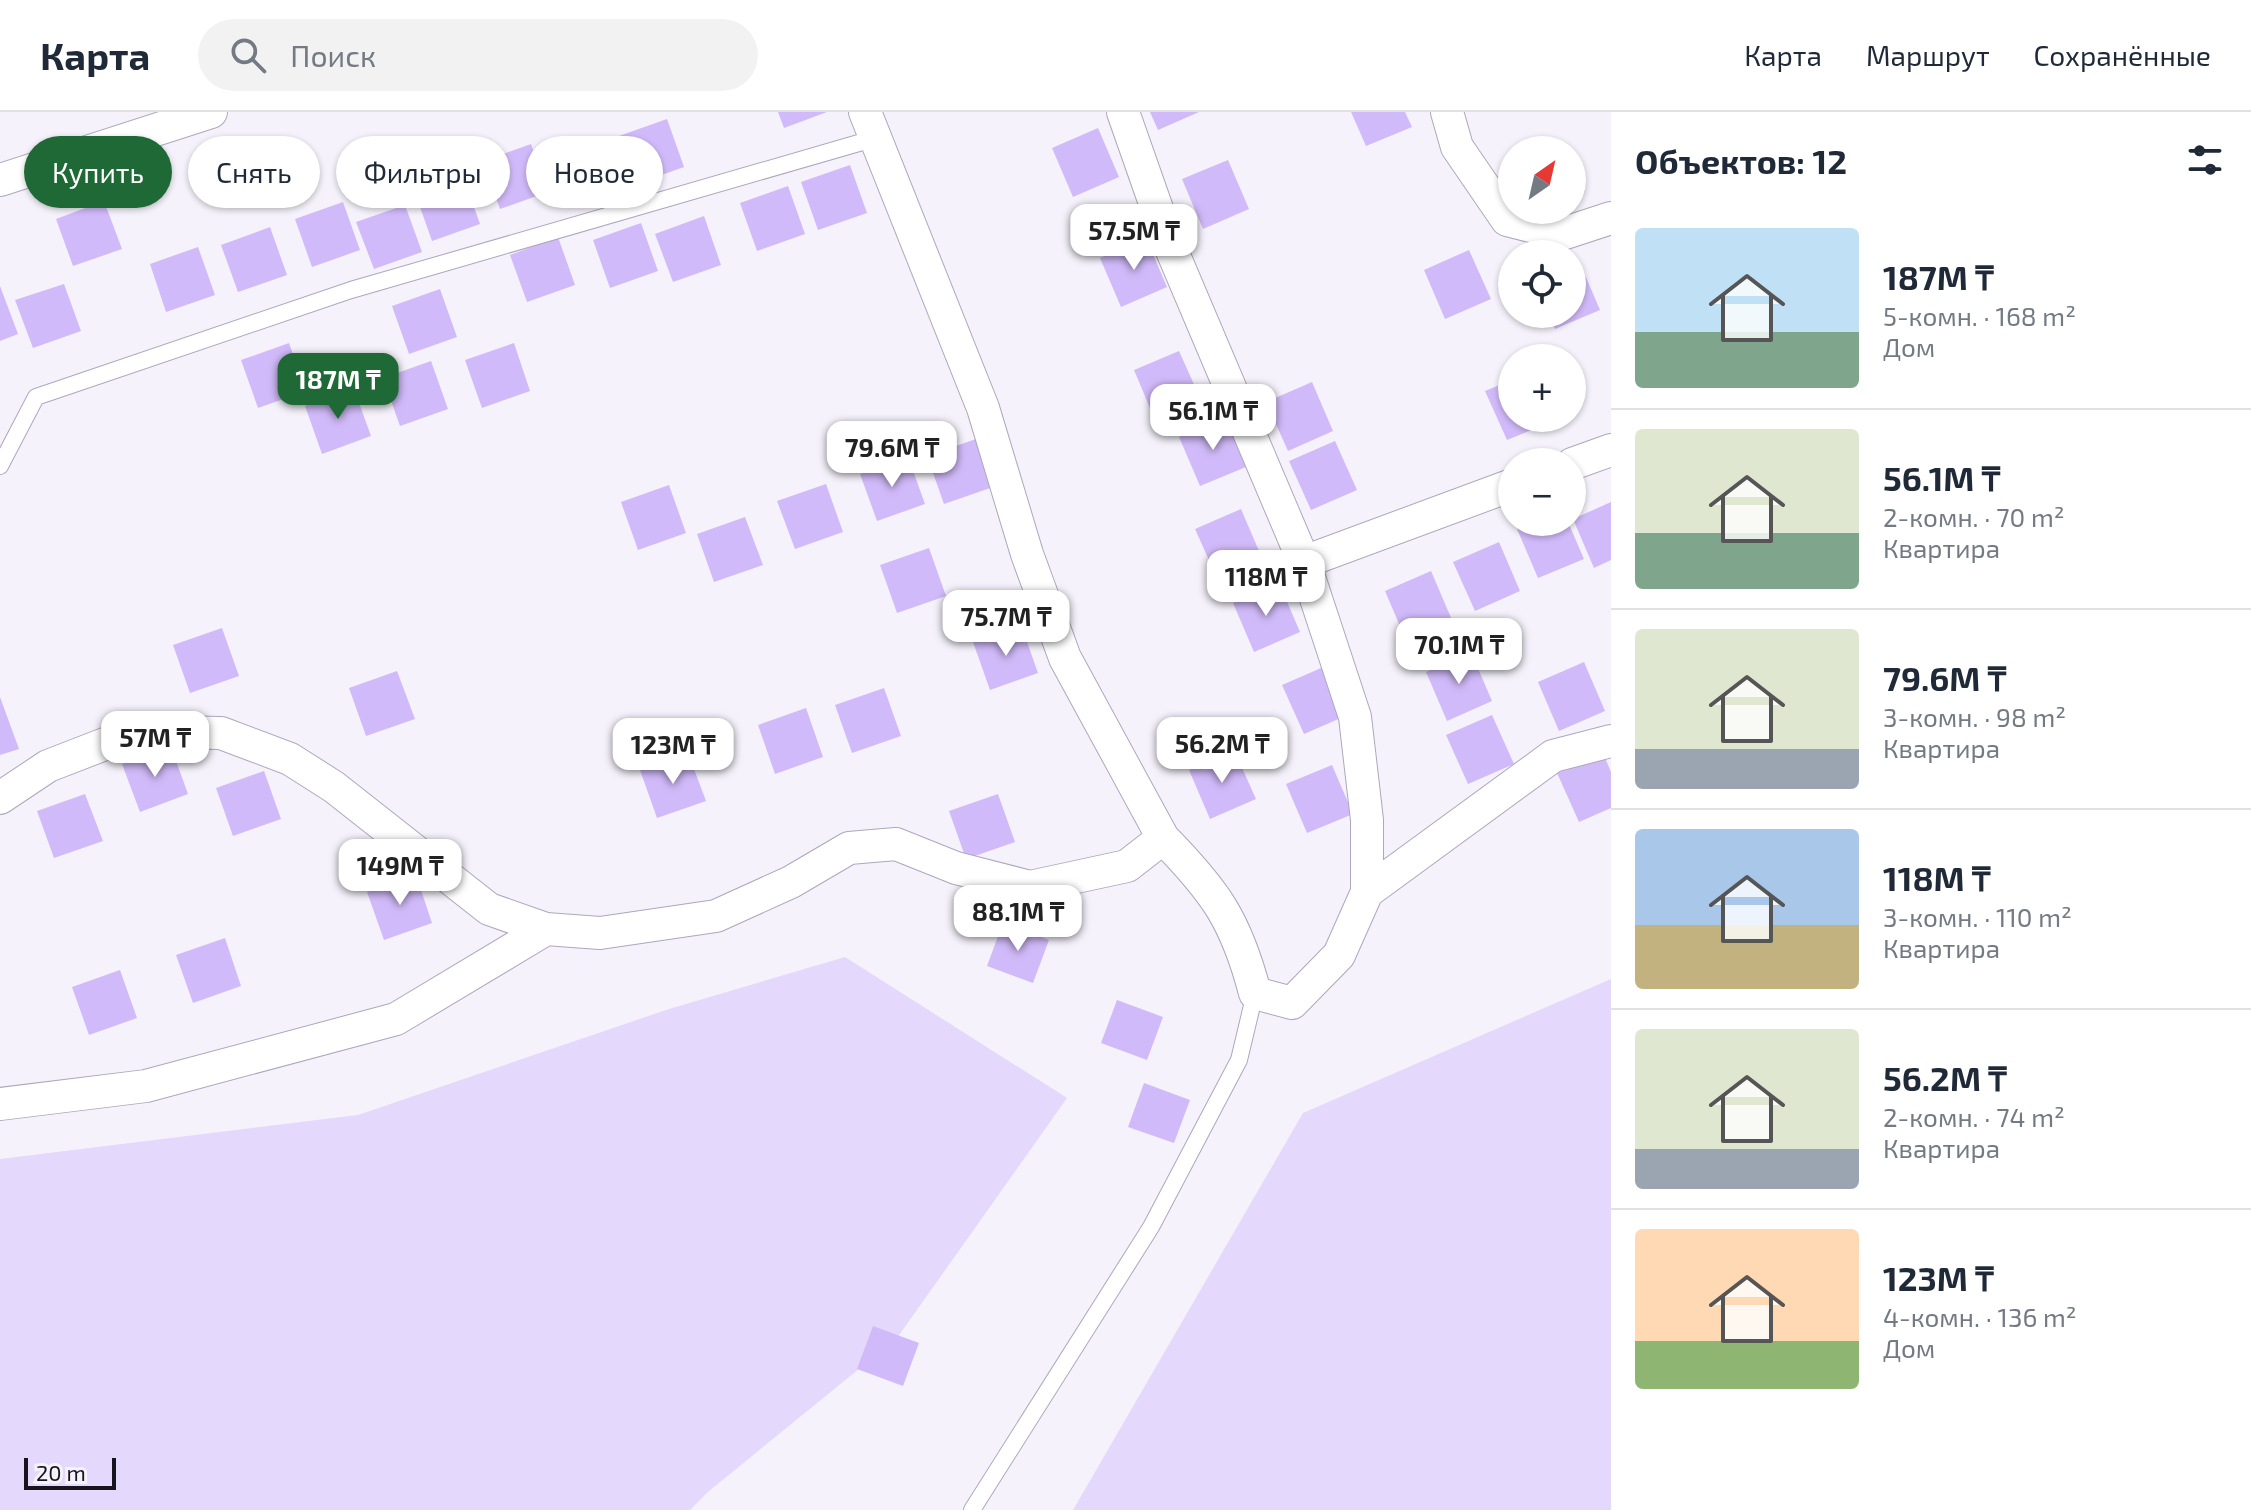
<!DOCTYPE html>
<html lang="ru">
<meta charset="utf-8">
<style>
:root{--surface:#fff;--page:#f2f2f3;--text:#1f2937;--muted:#747a83;--line:#e0e1e3;--accent:#1f6936}
body{margin:0;font-family:"Exo 2",sans-serif;background:var(--page);color:var(--text);height:100vh;display:flex;flex-direction:column;font-size:30px;white-space:nowrap}
*{box-sizing:border-box;margin:0}
p{font-size:26px;color:var(--muted)}
.icon{flex:none;width:44px;height:44px;fill:none;stroke:currentColor;stroke-width:2;stroke-linecap:round;stroke-linejoin:round}
.map{position:relative;flex:1;overflow:hidden}
.drawer{display:flex;flex-direction:column;background:var(--surface);width:640px}
.drawer>*{flex:none}
.hud{position:absolute;left:24px;top:24px;width:760px;height:72px;display:flex;gap:16px}
.needle{width:52px;rotate:34deg}
.controls{position:absolute;left:1498px;top:24px;display:grid;gap:16px}
.controls a{display:grid;place-items:center;width:88px;height:88px;border-radius:50%;background:var(--surface);box-shadow:0 2px 6px #0004;font-size:40px}
.scale{position:absolute;left:24px;bottom:20px;width:92px;box-sizing:border-box;padding-left:8px;border:4px solid #17141c;border-top:0;font-size:22px;line-height:28px;white-space:nowrap;color:#17141c;-webkit-text-stroke:6px #f5f2fb;paint-order:stroke}
.price{position:absolute;translate:-50% -68px;padding:0 18px;border-radius:16px;background:#fff;color:#222;font-size:26px;line-height:52px;filter:drop-shadow(0 2px 4px #0008)}
.price::after{content:'';position:absolute;left:50%;top:48px;width:24px;height:18px;margin-left:-12px;background:inherit;clip-path:polygon(0 0,100% 0,50% 100%)}
.price.current{background:var(--accent);color:#fff}
ul{padding:0;list-style:none}
li{display:flex;align-items:center;gap:24px;height:200px;padding:0 24px}
li+li{border-top:2px solid var(--line)}
li span{display:grid;place-items:center;flex:none;width:224px;height:160px;border-radius:8px;color:#555}
li>.icon{margin-inline-start:auto}
span .icon{width:96px;height:96px;fill:#fffc;stroke-width:1}
li b{font-size:34px}
h2{display:flex;justify-content:space-between;align-items:center;height:96px;padding:0 24px;font-size:34px}
.chip{padding:0 28px;border-radius:36px;background:var(--surface);box-shadow:0 2px 6px #0004;font-size:28px;line-height:72px}
.chip.current{background:var(--accent);color:#fff}
header{display:flex;align-items:center;gap:48px;box-sizing:border-box;height:112px;padding:0 40px;background:var(--surface);border-bottom:2px solid var(--line)}
header strong{font-size:38px}
nav{display:flex;gap:44px;margin-inline-start:auto;font-size:28px}
.search{width:560px;height:72px;background:var(--page);display:flex;align-items:center;gap:20px;box-sizing:border-box;padding:0 28px;border-radius:44px;color:var(--muted);font-size:30px}
main{display:flex;flex:1;min-height:0}
.map>svg:first-child{display:block}
</style>
<header>
<strong>Карта</strong>
<div class="search"><svg class="icon" aria-label="search" viewBox="0 0 24 24"><circle cx="10" cy="10" r="6"/><path d="M15 15l6 6"/></svg>Поиск</div>
<nav><a>Карта</a><a>Маршрут</a><a>Сохранённые</a></nav>
</header>
<main>
<div class="map">
<svg width="1611" height="1398" viewBox="0 0 1611 1398">
<rect width="100%" height="100%" fill="#f5f2fb"/>
<!-- green -->
<path fill="#e4d8fc" d="M845,845L1067,986L897,1226L709,1379L690,1398H0V1047L358,1003L669,897Z
M1611,867V1398H1073L1303,1001Z"/>
<!-- building -->
<path fill="#d1baf9" d="M778,0H827L784,16Z
M1150,0H1199L1158,18Z
M1351,0H1405L1412,15L1366,34Z
M667,7L684,55L636,72L619,24Z
M1098,16L1119,65L1073,85L1052,36Z
M607,25L623,73L575,90L558,42Z
M531,32L548,80L500,97L483,49Z
M1228,48L1249,97L1203,117L1182,67Z
M1572,51L1585,80L1572,86Z
M850,53L867,101L818,118L801,70Z
M463,64L480,112L432,129L415,81Z
M788,74L805,122L757,139L740,91Z
M104,89L122,137L73,154L56,107Z
M343,90L360,138L312,155L295,107Z
M405,93L422,140L374,157L356,110Z
M704,104L721,153L673,170L655,122Z
M641,111L658,159L610,176L593,128Z
M270,115L287,163L238,180L221,133Z
M558,125L575,173L527,190L510,143Z
M1146,126L1167,175L1121,195L1100,146Z
M198,135L215,183L166,200L150,152Z
M1469,138L1491,187L1445,207L1424,158Z
M1579,149L1600,198L1555,217L1548,202H1572V152Z
M64,172L81,219L33,236L15,188Z
M0,174L18,222L0,229Z
M440,177L457,225L409,242L392,194Z
M289,231L306,279L258,296L241,248Z
M514,231L530,279L482,296L465,248Z
M1179,239L1201,288L1155,308L1134,258Z
M431,249L448,297L400,314L383,266Z
M1512,268V306L1553,309L1507,328L1485,279Z
M1312,270L1333,319L1288,339L1266,290Z
M354,277L371,324L322,342L305,294Z
M1225,305L1246,355L1200,374L1179,325Z
M976,327L993,375L944,392L927,344Z
M1335,329L1357,378L1311,398L1289,349Z
M908,345L925,392L877,409L860,362Z
M826,372L843,420L795,437L777,389Z
M669,373L686,421L638,438L621,390Z
M1611,390V448L1594,456L1573,407Z
M1241,397L1262,446L1217,466L1195,417Z
M745,405L763,453L714,470L697,422Z
M1534,410H1568L1584,447L1538,466L1517,417Z
M1499,430L1520,479L1475,499L1453,450Z
M929,436L946,484L897,501L880,453Z
M1431,459L1452,508L1406,528L1385,479Z
M1279,471L1300,520L1254,540L1233,491Z
M1021,513L1038,561L990,578L973,530Z
M222,516L239,564L190,581L173,533Z
M1471,540L1492,589L1447,609L1426,560Z
M1584,550L1605,599L1559,619L1538,570Z
M1328,553L1350,602L1304,622L1282,573Z
M397,559L415,607L366,624L349,576Z
M884,576L901,624L852,641L835,593Z
M0,585L19,637L0,643Z
M806,596L823,645L775,662L758,613Z
M1492,603L1514,652L1468,672L1446,623Z
M171,635L188,682L140,700L122,652Z
M1234,638L1256,687L1210,707L1189,658Z
M688,641L706,689L657,706L640,658Z
M1603,641L1611,660V696L1579,710L1557,661Z
M1332,653L1353,702L1307,721L1286,672Z
M264,659L281,707L233,724L216,676Z
M85,682L103,729L54,746L37,699Z
M998,682L1015,730L966,747L949,699Z
M416,763L432,811L384,828L367,780Z
M1003,811L1049,828L1033,871L987,854Z
M225,826L241,874L193,891L176,843Z
M120,858L137,906L89,923L72,875Z
M1117,888L1163,905L1147,948L1101,931Z
M1144,971L1190,988L1174,1031L1128,1015Z
M873,1214L919,1231L903,1274L857,1257Z"/>
<g fill="none" stroke-linecap="round" stroke-linejoin="round">
<defs>
<path id="service" d="M0,354L36,285L351,178L876,26
M972,1398L1151,1115L1239,948L1255,881"/>
<path id="minor" d="M1123,0L1170,134L1304,450L1355,605L1367,708V780L1339,843L1292,891L1255,881C1236,808 1215,779 1163,726
M1447,0L1457,35L1507,108L1562,122L1611,106
M0,68L211,0
M1572,352L1611,338
M1304,450L1512,373
M0,686L48,654L110,630L168,620L221,621L290,647L334,675L489,797L546,817L600,821L716,804L791,770L849,736L896,732L956,756L1030,775L1127,754L1163,726L1065,546L1027,442L983,296L865,0
M1367,780L1553,644L1611,629
M0,992L146,974L396,907L546,817"/>
</defs>
<!-- service casing -->
<use href="#service" stroke="#aea7bd" stroke-width="18"/>
<!-- minor casing -->
<use href="#minor" stroke="#aea7bd" stroke-width="34"/>
<!-- service -->
<use href="#service" stroke="#fff" stroke-width="16"/>
<!-- minor -->
<use href="#minor" stroke="#fff" stroke-width="32"/>
</g>
</svg>
<div class="controls">
<a><svg class="needle" viewBox="-14 -14 28 28"><path d="M0-13l5 13h-10z" fill="#e53935"/><path d="M0 13l5-13h-10z" fill="#747a83"/></svg></a>
<a><svg class="icon" aria-label="locate" viewBox="0 0 24 24"><circle cx="12" cy="12" r="6"/><path d="M12 2v4M12 18v4M2 12h4M18 12h4"/></svg></a>
<a>+</a>
<a>−</a>
</div>
<div class="scale">20 m</div>
<b class="price" style="left:1134px;top:160px">57.5M ₸</b>
<b class="price current" style="left:338px;top:309px">187M ₸</b>
<b class="price" style="left:1213px;top:340px">56.1M ₸</b>
<b class="price" style="left:892px;top:377px">79.6M ₸</b>
<b class="price" style="left:1266px;top:506px">118M ₸</b>
<b class="price" style="left:1006px;top:546px">75.7M ₸</b>
<b class="price" style="left:1459px;top:574px">70.1M ₸</b>
<b class="price" style="left:155px;top:667px">57M ₸</b>
<b class="price" style="left:1222px;top:673px">56.2M ₸</b>
<b class="price" style="left:673px;top:674px">123M ₸</b>
<b class="price" style="left:400px;top:795px">149M ₸</b>
<b class="price" style="left:1018px;top:841px">88.1M ₸</b>
<div class="hud">
<a class="chip current">Купить</a>
<a class="chip">Снять</a>
<a class="chip">Фильтры</a>
<a class="chip">Новое</a>
</div>
</div>
<section class="drawer">
<h2>Объектов: 12<svg class="icon" aria-label="filters" viewBox="0 0 24 24"><path d="M4 7h16M4 17h16"/><circle cx="9" cy="7" r="2"/><circle cx="15" cy="17" r="2"/></svg></h2>
<ul>
<li><span style="background:linear-gradient(#bfe0f5 65%,#7fa58c 0)"><svg class="icon" aria-label="home" viewBox="0 0 24 24"><path d="M3 11l9-7 9 7M6 9v11h12V9"/></svg></span><div><b>187M ₸</b><p>5-комн. · 168 m²</p><p>Дом</p></div></li>
<li><span style="background:linear-gradient(#dfe7d0 65%,#7fa58c 0)"><svg class="icon" aria-label="home" viewBox="0 0 24 24"><path d="M3 11l9-7 9 7M6 9v11h12V9"/></svg></span><div><b>56.1M ₸</b><p>2-комн. · 70 m²</p><p>Квартира</p></div></li>
<li><span style="background:linear-gradient(#dfe7d0 75%,#9aa5b1 0)"><svg class="icon" aria-label="home" viewBox="0 0 24 24"><path d="M3 11l9-7 9 7M6 9v11h12V9"/></svg></span><div><b>79.6M ₸</b><p>3-комн. · 98 m²</p><p>Квартира</p></div></li>
<li><span style="background:linear-gradient(#a9c7e8 60%,#c2b280 0)"><svg class="icon" aria-label="home" viewBox="0 0 24 24"><path d="M3 11l9-7 9 7M6 9v11h12V9"/></svg></span><div><b>118M ₸</b><p>3-комн. · 110 m²</p><p>Квартира</p></div></li>
<li><span style="background:linear-gradient(#dfe7d0 75%,#9aa5b1 0)"><svg class="icon" aria-label="home" viewBox="0 0 24 24"><path d="M3 11l9-7 9 7M6 9v11h12V9"/></svg></span><div><b>56.2M ₸</b><p>2-комн. · 74 m²</p><p>Квартира</p></div></li>
<li><span style="background:linear-gradient(#ffd9b3 70%,#8fb573 0)"><svg class="icon" aria-label="home" viewBox="0 0 24 24"><path d="M3 11l9-7 9 7M6 9v11h12V9"/></svg></span><div><b>123M ₸</b><p>4-комн. · 136 m²</p><p>Дом</p></div></li>
</ul>
</section>
</main>
